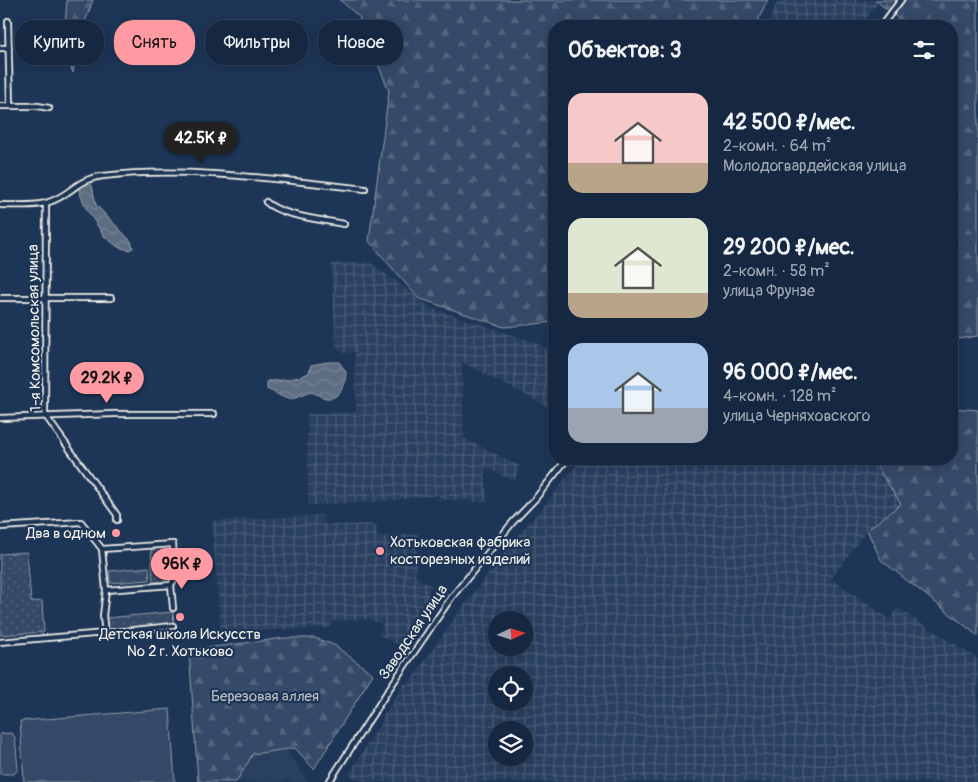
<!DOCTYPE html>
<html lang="ru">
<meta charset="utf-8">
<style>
:root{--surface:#162841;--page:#23344c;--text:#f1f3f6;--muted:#9ea6b1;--line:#35445a;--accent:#ff9aa2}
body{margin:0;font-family:Pangolin,sans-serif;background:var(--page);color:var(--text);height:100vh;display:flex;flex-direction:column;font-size:19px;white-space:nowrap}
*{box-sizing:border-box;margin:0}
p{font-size:16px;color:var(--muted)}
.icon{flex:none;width:28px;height:28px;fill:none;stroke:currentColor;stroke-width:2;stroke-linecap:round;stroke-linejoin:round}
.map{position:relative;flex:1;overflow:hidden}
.details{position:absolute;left:548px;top:20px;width:410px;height:445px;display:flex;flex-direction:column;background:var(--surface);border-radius:20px;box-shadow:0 2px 12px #0003,0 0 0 1px var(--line)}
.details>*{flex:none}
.banner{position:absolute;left:15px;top:20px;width:458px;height:45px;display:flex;gap:10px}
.needle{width:32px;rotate:86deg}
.controls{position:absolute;left:488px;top:611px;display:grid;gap:10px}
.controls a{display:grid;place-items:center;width:45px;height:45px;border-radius:50%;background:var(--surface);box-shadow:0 2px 12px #0003,0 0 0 1px var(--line);font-size:25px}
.price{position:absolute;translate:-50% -42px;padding:0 11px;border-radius:18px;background:var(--accent);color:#111;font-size:16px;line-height:32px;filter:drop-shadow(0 1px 2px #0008)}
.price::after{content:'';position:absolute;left:50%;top:30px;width:15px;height:11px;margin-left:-8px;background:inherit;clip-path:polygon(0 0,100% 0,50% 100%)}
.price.current{background:#222;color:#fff}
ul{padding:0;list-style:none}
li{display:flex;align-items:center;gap:15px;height:125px;padding:0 20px}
li span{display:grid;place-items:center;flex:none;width:140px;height:100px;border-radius:15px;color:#555}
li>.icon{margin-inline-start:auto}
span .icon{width:60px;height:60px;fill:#fffc;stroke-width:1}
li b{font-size:21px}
h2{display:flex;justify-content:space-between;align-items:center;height:60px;padding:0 20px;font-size:21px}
.chip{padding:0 18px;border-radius:20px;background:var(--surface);box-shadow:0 2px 12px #0003,0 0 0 1px var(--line);font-size:18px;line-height:45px}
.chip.current{background:var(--accent);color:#111}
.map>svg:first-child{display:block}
</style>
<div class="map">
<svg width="978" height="782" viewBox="0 0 978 782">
<defs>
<pattern id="industrial-grid" width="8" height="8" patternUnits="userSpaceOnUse" patternTransform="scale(1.25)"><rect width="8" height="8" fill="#2a4060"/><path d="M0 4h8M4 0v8" fill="none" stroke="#4a5c77"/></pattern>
<pattern id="grass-tufts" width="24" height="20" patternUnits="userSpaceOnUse" patternTransform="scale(1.25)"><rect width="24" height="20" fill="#354a67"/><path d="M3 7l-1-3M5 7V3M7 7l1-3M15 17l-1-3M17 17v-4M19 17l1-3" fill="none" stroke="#53657d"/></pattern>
<pattern id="forest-firs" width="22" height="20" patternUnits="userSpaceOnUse" patternTransform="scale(1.25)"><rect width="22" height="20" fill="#354a67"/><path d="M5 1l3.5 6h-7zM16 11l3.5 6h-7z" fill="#53657d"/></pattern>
<pattern id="park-dots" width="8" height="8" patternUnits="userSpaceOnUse" patternTransform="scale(1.25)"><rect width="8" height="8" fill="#354a67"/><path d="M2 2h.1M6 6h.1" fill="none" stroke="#53657d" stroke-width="1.8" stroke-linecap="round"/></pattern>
<pattern id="water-waves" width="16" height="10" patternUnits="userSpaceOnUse" patternTransform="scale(1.25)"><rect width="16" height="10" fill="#5e6d82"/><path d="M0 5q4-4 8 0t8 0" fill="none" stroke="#768294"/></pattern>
</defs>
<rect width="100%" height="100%" fill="#1d3557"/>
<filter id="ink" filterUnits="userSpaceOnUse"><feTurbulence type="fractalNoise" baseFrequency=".02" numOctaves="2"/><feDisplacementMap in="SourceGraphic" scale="10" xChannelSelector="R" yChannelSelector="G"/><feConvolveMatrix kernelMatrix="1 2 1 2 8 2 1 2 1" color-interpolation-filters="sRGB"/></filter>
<g filter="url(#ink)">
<!-- built -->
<path fill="#2a4060" d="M286,749L308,782H236L253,754Z"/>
<!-- industrial -->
<path fill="url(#industrial-grid)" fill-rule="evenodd" d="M778,0H878L879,1L861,26H767Z
M370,262L431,308L534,342L554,353V410L462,362L464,438L520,466L514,481L485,467L487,502H474L471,500H439V495L374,502L308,505L307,414L356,412L355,352L344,353L336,348L331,264Z
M581,459H872L901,504L867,530L831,579L890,619L897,608L978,659V782H362L349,774L383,719L382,718L405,683L408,685L456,616L515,539L544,506ZM496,620H524V648H496ZM496,675H524V702H496ZM496,730H524V758H496Z
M323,515L325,525L374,524L377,526V537L418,534L415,576L432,586L428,594L438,600L402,647L379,635L383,624L366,619L334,621L329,628L221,632L212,521Z"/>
<!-- grass -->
<path fill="url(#grass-tufts)" stroke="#949ea8" d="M149,567L150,580L110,583L109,571Z"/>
<!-- forest -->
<path fill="url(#forest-firs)" stroke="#949ea8" d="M67,0H93L79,38L73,73L63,51Z
M340,0H768L755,26H554V322L504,327L418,298L369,241L389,91L359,17Z
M875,0H978V336L951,340V26H896L900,20Z
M951,408L978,410V636L881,560L867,530L901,504L872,459H951Z
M285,638H315L334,645L373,674L314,769L295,748L253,754L236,782H198L189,650Z"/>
<!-- park -->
<path fill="url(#park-dots)" stroke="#949ea8" d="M166,548L169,581L153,582L151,549Z
M27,552L31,602L42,601L44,632L0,635V554Z
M173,612L174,624L107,630L106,618Z"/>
<!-- pitch -->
<path fill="#354a67" stroke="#949ea8" d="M170,709L175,782H24L20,721Z
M11,733L15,737L18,769L14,774H0V734Z"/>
<!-- water -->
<path fill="url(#water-waves)" stroke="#9aa2ab" d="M87,184L92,185L96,205L131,241L133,248L129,250L118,247L104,236L86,208L80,194L81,187Z
M328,362H339L346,372C346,383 340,400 326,398C320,397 316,393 310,392C285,403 290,400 267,389V381C281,381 296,379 309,373L311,365Z"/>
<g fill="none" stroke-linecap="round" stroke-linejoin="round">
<defs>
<path id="street" d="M8,21L10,106
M881,26L901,0
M0,48H9
M0,106H38L49,108
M266,202C281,216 324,220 344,224
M46,203L45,415L117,515V520
M0,205C14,205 37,207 49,202C71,195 76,179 103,176C190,166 279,180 365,189
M0,298H111
M0,418L113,414H214
M0,527L81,522L102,549L173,544L175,578L171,585L106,590
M171,585L173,608
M105,633L173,626
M0,642L105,633L103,616L106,590L102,549
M329,782L389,689L451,598L513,522L535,499L567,459"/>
</defs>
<!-- street casing -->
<use href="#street" stroke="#f4f1e8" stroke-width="8"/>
<!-- street -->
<use href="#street" stroke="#1d3557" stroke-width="4.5"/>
</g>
</g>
<!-- markers -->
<g fill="#ff9aa2" stroke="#1d3557" stroke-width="2">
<circle cx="116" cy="533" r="5"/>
<circle cx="380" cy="551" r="5"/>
<circle cx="180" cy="617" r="5"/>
</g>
<g text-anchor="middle" stroke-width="4.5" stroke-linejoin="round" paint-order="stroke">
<!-- street labels -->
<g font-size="15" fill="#f4f1e8" stroke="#1d3557">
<text transform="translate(34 328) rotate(-91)" y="5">1-я Комсомольская улица</text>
<text transform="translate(413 632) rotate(-56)" y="5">Заводская улица</text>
</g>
<!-- poi labels -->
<g font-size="15" fill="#f4f1e8" stroke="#1d3557" text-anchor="end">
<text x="106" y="538">Два в одном</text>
<text x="390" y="547" text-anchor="start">Хотьковская фабрика<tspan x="390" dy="17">косторезных изделий</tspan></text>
<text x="180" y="639" text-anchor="middle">Детская школа Искусств<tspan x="180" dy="17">№ 2 г. Хотьково</tspan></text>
</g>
<!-- park labels -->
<g font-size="15" fill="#bbbfc1" stroke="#1d3557">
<text x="265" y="701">Березовая аллея</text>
</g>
</g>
</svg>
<div class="controls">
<a><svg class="needle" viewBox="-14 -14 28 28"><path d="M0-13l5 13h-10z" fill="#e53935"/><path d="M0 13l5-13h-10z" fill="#9ea6b1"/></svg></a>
<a><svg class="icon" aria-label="locate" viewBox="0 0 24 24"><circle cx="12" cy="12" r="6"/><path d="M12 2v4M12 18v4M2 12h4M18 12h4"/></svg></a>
<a><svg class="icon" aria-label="layers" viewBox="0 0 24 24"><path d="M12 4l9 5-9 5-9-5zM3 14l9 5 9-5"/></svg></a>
</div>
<b class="price current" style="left:201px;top:164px">42.5K ₽</b>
<b class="price" style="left:107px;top:404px">29.2K ₽</b>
<b class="price" style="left:182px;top:590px">96K ₽</b>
<div class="banner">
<a class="chip">Купить</a>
<a class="chip current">Снять</a>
<a class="chip">Фильтры</a>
<a class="chip">Новое</a>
</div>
<section class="details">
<h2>Объектов: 3<svg class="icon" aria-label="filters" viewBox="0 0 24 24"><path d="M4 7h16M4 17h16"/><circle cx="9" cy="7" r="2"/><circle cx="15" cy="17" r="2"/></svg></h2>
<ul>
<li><span style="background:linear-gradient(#f6c9c9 70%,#b9a48a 0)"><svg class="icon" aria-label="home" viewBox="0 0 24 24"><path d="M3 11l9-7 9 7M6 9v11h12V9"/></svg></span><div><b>42 500 ₽/мес.</b><p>2-комн. · 64 m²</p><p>Молодогвардейская улица</p></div></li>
<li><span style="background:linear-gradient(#dfe7d0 75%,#b9a48a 0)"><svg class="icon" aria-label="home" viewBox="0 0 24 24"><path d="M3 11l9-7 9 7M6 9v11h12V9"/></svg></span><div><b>29 200 ₽/мес.</b><p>2-комн. · 58 m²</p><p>улица Фрунзе</p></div></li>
<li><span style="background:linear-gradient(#a9c7e8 65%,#9aa5b1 0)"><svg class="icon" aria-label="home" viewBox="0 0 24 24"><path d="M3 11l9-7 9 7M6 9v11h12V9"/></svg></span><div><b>96 000 ₽/мес.</b><p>4-комн. · 128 m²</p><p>улица Черняховского</p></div></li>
</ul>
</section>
</div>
